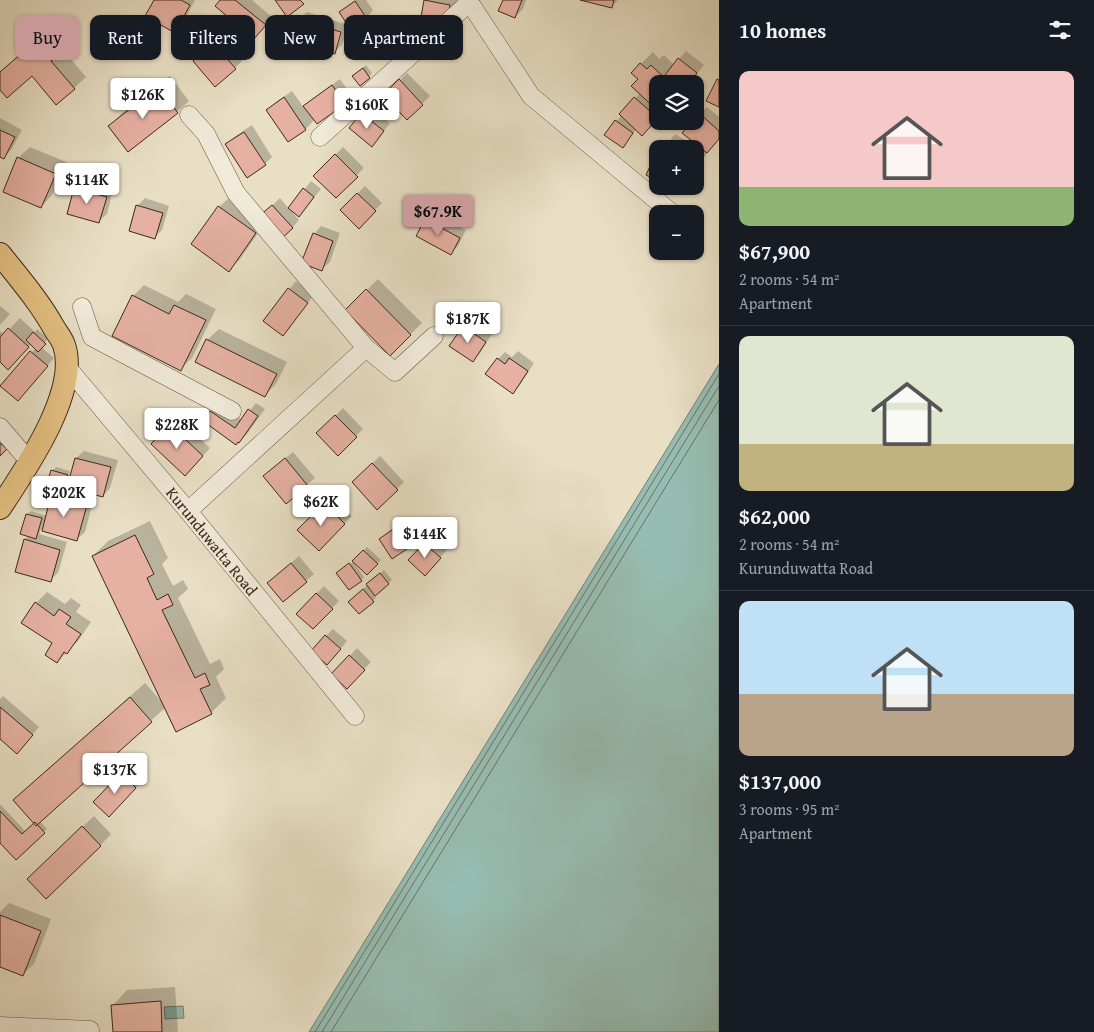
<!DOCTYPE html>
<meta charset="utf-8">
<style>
:root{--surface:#171b24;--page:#242831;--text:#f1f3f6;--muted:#9ea1a6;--line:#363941;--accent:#c59692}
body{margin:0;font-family:"Gentium Book Plus",serif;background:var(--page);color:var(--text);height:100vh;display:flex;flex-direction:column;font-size:19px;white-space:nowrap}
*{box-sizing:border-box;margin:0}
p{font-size:16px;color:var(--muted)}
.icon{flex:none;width:28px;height:28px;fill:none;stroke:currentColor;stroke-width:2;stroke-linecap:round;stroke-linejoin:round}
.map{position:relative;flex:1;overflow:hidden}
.drawer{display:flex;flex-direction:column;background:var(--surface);width:375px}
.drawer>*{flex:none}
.hud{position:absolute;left:15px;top:15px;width:475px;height:45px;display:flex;gap:10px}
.fabs{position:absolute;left:649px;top:75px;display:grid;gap:10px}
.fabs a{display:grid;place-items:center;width:55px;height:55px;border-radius:10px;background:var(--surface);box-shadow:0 1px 4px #0004;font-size:25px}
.price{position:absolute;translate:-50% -42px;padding:0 11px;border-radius:5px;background:#fff;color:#222;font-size:16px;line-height:32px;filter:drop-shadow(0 1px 2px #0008)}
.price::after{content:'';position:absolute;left:50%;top:30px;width:15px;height:11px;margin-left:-8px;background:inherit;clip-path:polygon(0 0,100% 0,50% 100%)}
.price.on{background:var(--accent);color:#111}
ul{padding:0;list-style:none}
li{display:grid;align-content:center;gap:10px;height:265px;padding:0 20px}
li+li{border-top:1px solid var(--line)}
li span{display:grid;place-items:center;height:155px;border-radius:10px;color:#555}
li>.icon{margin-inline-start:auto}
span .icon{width:90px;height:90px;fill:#fffc;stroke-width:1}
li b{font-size:21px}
h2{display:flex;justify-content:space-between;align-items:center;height:60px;padding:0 20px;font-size:21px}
.tag{padding:0 18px;border-radius:10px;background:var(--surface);box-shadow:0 1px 4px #0004;font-size:18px;line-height:45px}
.tag.on{background:var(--accent);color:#111}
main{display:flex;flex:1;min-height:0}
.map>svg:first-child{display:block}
</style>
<main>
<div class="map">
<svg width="719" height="1032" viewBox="0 0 719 1032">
<rect width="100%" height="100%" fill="#e8dfc5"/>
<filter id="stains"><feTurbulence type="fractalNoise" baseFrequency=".004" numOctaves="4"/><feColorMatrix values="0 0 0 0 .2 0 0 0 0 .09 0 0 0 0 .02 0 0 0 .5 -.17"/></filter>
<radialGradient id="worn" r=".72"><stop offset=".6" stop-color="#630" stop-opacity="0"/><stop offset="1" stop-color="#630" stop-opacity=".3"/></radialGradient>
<!-- water -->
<path fill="#97bdb2" stroke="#738175" d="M719,364V1032H309Z
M183,1006L184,1018L165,1019L164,1007Z"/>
<!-- shadow -->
<path fill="#0003" d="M156,0H195L182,24L175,31Z
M222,0H252L272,17L261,30Z
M355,0H366L373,10L366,18L341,12Z
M426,0H457L454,13L425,1Z
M504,0H526L523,9L515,17Z
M585,0H618L611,7Z
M307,12L348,25L342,45L334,52L300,19Z
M57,23L72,41L63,50L86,77L57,104L32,75L0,89V72Z
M221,37L242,61L235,68L202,54Z
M686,51L704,65L691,81L694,84H658V118L637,129L622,146L606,134L640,93L639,79L632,73L653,52L659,59L664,55L674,65Z
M366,65L372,73L369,77L357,72Z
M407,73L430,96L407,119L385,95Z
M170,76L189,101L177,112L110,126L121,114Z
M340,79L351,95L344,103L315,119L306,129L288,141L267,110L275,103L292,91L304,108L312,99Z
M370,107L390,123L379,138L351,128Z
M707,107L719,117V138L706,152L707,153L695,172V149H663L675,134L702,150L695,119Z
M0,118L22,130L11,150L3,158L0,156Z
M252,125L272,157L265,164L227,144L234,137Z
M30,147L66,162L52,195L41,207L18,158Z
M343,147L364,168L336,196L315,176Z
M83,181L113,189L107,214L99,221L68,213L75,188Z
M311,181L321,189L299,216L293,211L292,212L299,220L292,228L265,223L240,259L229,270L193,244L219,207L231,196L260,217L280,198L289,209Z
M365,186L382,203L359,227L341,210Z
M145,198L169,206L162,230L155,237L137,206Z
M434,213L466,230L458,246L450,254L426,220Z
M321,226L340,233L330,262L322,269L314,234Z
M378,279L422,323L390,354L347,310Z
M296,281L314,295L283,334L265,320Z
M144,285L178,302L186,294L216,309L192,358L180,369L133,296Z
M0,306L10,314L0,325Z
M20,318L35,332L37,329L48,339L41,347L54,358L25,392L2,386L36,348L31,344L8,368L0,361V331L4,335Z
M471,320L492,334L480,353L472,360L464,327Z
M219,329L287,362L276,384L265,395L207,340Z
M518,351L534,363L520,385L512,392L498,359L505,352L512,357Z
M256,403L265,409L247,434L239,442L204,421L218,404L242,420Z
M343,408L363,429L338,454L318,433Z
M177,418L210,448L193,467L170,425Z
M84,451L118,460L110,488L103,496L69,487L76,458Z
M293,452L315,478L286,502L272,469Z
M380,456L404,482L397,489L353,482Z
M56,467L70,471L65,489L94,497L85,532L77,539L41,529L39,534L67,542L58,573L50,580L25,540L30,535L22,533L27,514L31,511L47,516L52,496L56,492L52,471Z
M332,497L352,516L319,550L299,530Z
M410,516L423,535L415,542L380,539L388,532Z
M150,521L168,558L162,564L173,586L183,580L188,589L178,598L210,664L220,659L224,669L216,677L226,698L211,713L166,707L40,821L47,829L16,858L0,841V804L26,832L35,823L15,800L30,785L145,683L162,702L93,556L108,541Z
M432,536L447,550L433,566L425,544Z
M367,547L381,560L367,574L354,563L364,577L361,580L341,570L353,562Z
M299,556L314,574L283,601L276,576Z
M384,570L392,580L374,595L376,597L373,601L353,598Z
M324,586L339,601L313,628L298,613Z
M47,592L65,604L71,598L81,605L76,612L91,622L78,641L57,662L54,643L36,603Z
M333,629L347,641L335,656L326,636Z
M357,648L371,662L347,687L333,674Z
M3,696L39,727L24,745L0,737V699Z
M129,767L143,780L116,808L121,774Z
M94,816L111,834L100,846L40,867Z
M9,903L51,919L34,964L22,975L0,966V912Z
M175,987L178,1032H114L113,1005L127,990Z"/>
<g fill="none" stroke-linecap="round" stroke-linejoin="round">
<!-- shore -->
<path stroke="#6a7266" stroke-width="1" d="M315,1032L719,374
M322,1032L719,386
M331,1032L719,400"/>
</g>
<!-- building -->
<path fill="#e6b1a3" stroke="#3e2819" d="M154,0H181L190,5L175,33L145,16Z
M220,0H235L266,25L254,39L215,6Z
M275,0H300L304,4L287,17Z
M424,0L450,5L447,22L421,17Z
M503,0H522L515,18L498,11Z
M580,0H614L612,8Z
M355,1L367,19L351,30L339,12Z
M298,19L341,32L335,54L291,40Z
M45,33L61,53L51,61L75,89L56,105L32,76L7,98L0,90V72Z
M213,43L236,69L215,87L193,61Z
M678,58L697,73L689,84H677L665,75Z
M640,63L647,69L651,65L671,84H658V111L631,86L638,79L631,73Z
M363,68L370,78L360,86L352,76Z
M399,79L423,105L407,120L383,95Z
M717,79L719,80V107L706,101Z
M332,85L345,104L317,124L303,106Z
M158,87L178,113L128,152L108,126Z
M284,97L306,130L288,142L266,110Z
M634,97L658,118L642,136L619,114Z
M361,113L384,131L372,147L349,128Z
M699,113L719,131V139L707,153L682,133L692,121H695V117Z
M615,120L633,133L623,148L604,135Z
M0,130L15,137L4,159L0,157Z
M244,132L266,165L247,178L225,144Z
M666,140L680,149H661Z
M335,154L358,177L336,198L313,176Z
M17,157L56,174L41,208L3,192Z
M652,162L658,165V181L646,175Z
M74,188L107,197L99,223L67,214Z
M303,188L314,197L299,217L288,208Z
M357,193L376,211L359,229L340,210Z
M136,205L163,213L155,239L129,231Z
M272,205L293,228L279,241L258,217Z
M218,206L256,233L229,272L191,244Z
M425,219L460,238L451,255L416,236Z
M313,233L333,241L322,271L301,263Z
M288,288L308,303L283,336L263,321Z
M366,289L411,335L390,356L345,310Z
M132,295L169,314L174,305L206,320L181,371L112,336Z
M463,326L486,342L473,362L449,346Z
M8,328L29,347L8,370L0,362V337Z
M33,332L46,344L38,352L26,340Z
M206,339L277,374L265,397L195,362Z
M30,351L48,366L18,401L0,386Z
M497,358L505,364L509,358L528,371L513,394L485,374Z
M248,409L258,416L239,443L238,442L236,445L203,421L210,411L235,428Z
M335,415L357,437L338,456L316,433Z
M169,424L203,456L185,476L151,444Z
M0,443L7,449L0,456Z
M75,458L111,467L103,497L67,487Z
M285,458L308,486L286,504L263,476Z
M372,463L398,490L377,510L352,482Z
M51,470L68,475L62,495L45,490Z
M51,495L87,505L77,541L42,531Z
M324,503L345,524L319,551L297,530Z
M26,514L42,518L36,539L20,534Z
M402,523L416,543L392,559L379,539Z
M135,535L154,574L147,578L157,600L168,594L173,605L162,610L195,678L205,673L210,685L200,689L212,714L176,732L92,556Z
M24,539L60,550L51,582L15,572Z
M424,543L441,558L425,576L408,560Z
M363,550L378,564L367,575L352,561Z
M291,563L307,582L283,602L267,583Z
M349,563L362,581L349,590L336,573Z
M380,573L389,584L375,596L366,584Z
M363,589L374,602L359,614L348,602Z
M316,593L333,609L313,629L296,614Z
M35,602L54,616L59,609L71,617L66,624L81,634L67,654L64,652L57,663L45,655L52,643L21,623Z
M325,635L341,649L327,665L311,651Z
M349,655L365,670L347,689L331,674Z
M130,697L152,722L36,826L13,800Z
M0,707L33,735L17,754L0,739Z
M121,773L136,788L109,817L93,802Z
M0,811L22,834L35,822L45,833L16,860L0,843Z
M82,826L101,846L46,899L27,879Z
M0,915L41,931L23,976L0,967Z
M161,1001L162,1032H113L111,1005Z"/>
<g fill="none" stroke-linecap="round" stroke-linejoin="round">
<defs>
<path id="minor" d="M468,0L531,96L673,214
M320,137L470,2
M82,307L92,337L232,411
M366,348L395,372L434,336
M67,367L188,511L355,716
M0,427L23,454L31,459
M188,511L366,348L236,193L206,134L189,115
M0,1026L90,1030"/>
<path id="major" d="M0,254C19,278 39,301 54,328C57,333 62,339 64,345C80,391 25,470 0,508"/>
</defs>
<!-- minor casing -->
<use href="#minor" stroke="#685644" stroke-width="19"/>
<!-- major casing -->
<use href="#major" stroke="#3e2819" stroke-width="24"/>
<!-- minor -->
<use href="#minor" stroke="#f0ead9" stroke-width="18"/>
<!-- major -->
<use href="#major" stroke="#e4c082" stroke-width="22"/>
</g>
<g text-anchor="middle" stroke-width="4" stroke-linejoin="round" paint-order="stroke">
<!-- street labels -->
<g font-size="16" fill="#3e2819" stroke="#f0ead9">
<text transform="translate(212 541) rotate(51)" y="6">Kurunduwatta Road</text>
</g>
</g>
<rect width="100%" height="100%" filter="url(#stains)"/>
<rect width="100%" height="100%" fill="url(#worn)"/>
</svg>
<div class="fabs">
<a><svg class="icon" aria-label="layers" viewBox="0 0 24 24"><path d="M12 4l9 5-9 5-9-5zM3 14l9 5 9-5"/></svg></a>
<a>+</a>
<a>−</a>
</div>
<b class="price" style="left:143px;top:120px">$126K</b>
<b class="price" style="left:367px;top:130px">$160K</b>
<b class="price" style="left:87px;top:205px">$114K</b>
<b class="price on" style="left:438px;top:237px">$67.9K</b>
<b class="price" style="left:468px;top:344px">$187K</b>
<b class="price" style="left:177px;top:450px">$228K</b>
<b class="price" style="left:64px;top:518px">$202K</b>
<b class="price" style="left:321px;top:527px">$62K</b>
<b class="price" style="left:425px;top:559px">$144K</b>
<b class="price" style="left:115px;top:795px">$137K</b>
<div class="hud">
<a class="tag on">Buy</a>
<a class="tag">Rent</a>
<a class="tag">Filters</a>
<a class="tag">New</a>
<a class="tag">Apartment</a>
</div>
</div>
<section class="drawer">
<h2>10 homes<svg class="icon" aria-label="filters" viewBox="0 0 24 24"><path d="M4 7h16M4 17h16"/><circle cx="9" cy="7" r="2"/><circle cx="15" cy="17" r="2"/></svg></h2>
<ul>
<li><span style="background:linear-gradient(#f6c9c9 75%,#8fb573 0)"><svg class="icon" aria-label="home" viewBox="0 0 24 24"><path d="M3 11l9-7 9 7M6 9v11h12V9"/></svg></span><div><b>$67,900</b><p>2 rooms · 54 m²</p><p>Apartment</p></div></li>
<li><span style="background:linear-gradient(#dfe7d0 70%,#c2b280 0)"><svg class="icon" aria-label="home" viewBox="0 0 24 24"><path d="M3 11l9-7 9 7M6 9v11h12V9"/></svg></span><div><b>$62,000</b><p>2 rooms · 54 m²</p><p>Kurunduwatta Road</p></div></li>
<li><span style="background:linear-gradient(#bfe0f5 60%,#b9a48a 0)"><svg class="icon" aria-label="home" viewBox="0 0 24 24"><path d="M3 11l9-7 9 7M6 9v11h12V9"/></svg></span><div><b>$137,000</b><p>3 rooms · 95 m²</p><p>Apartment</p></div></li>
</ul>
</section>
</main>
